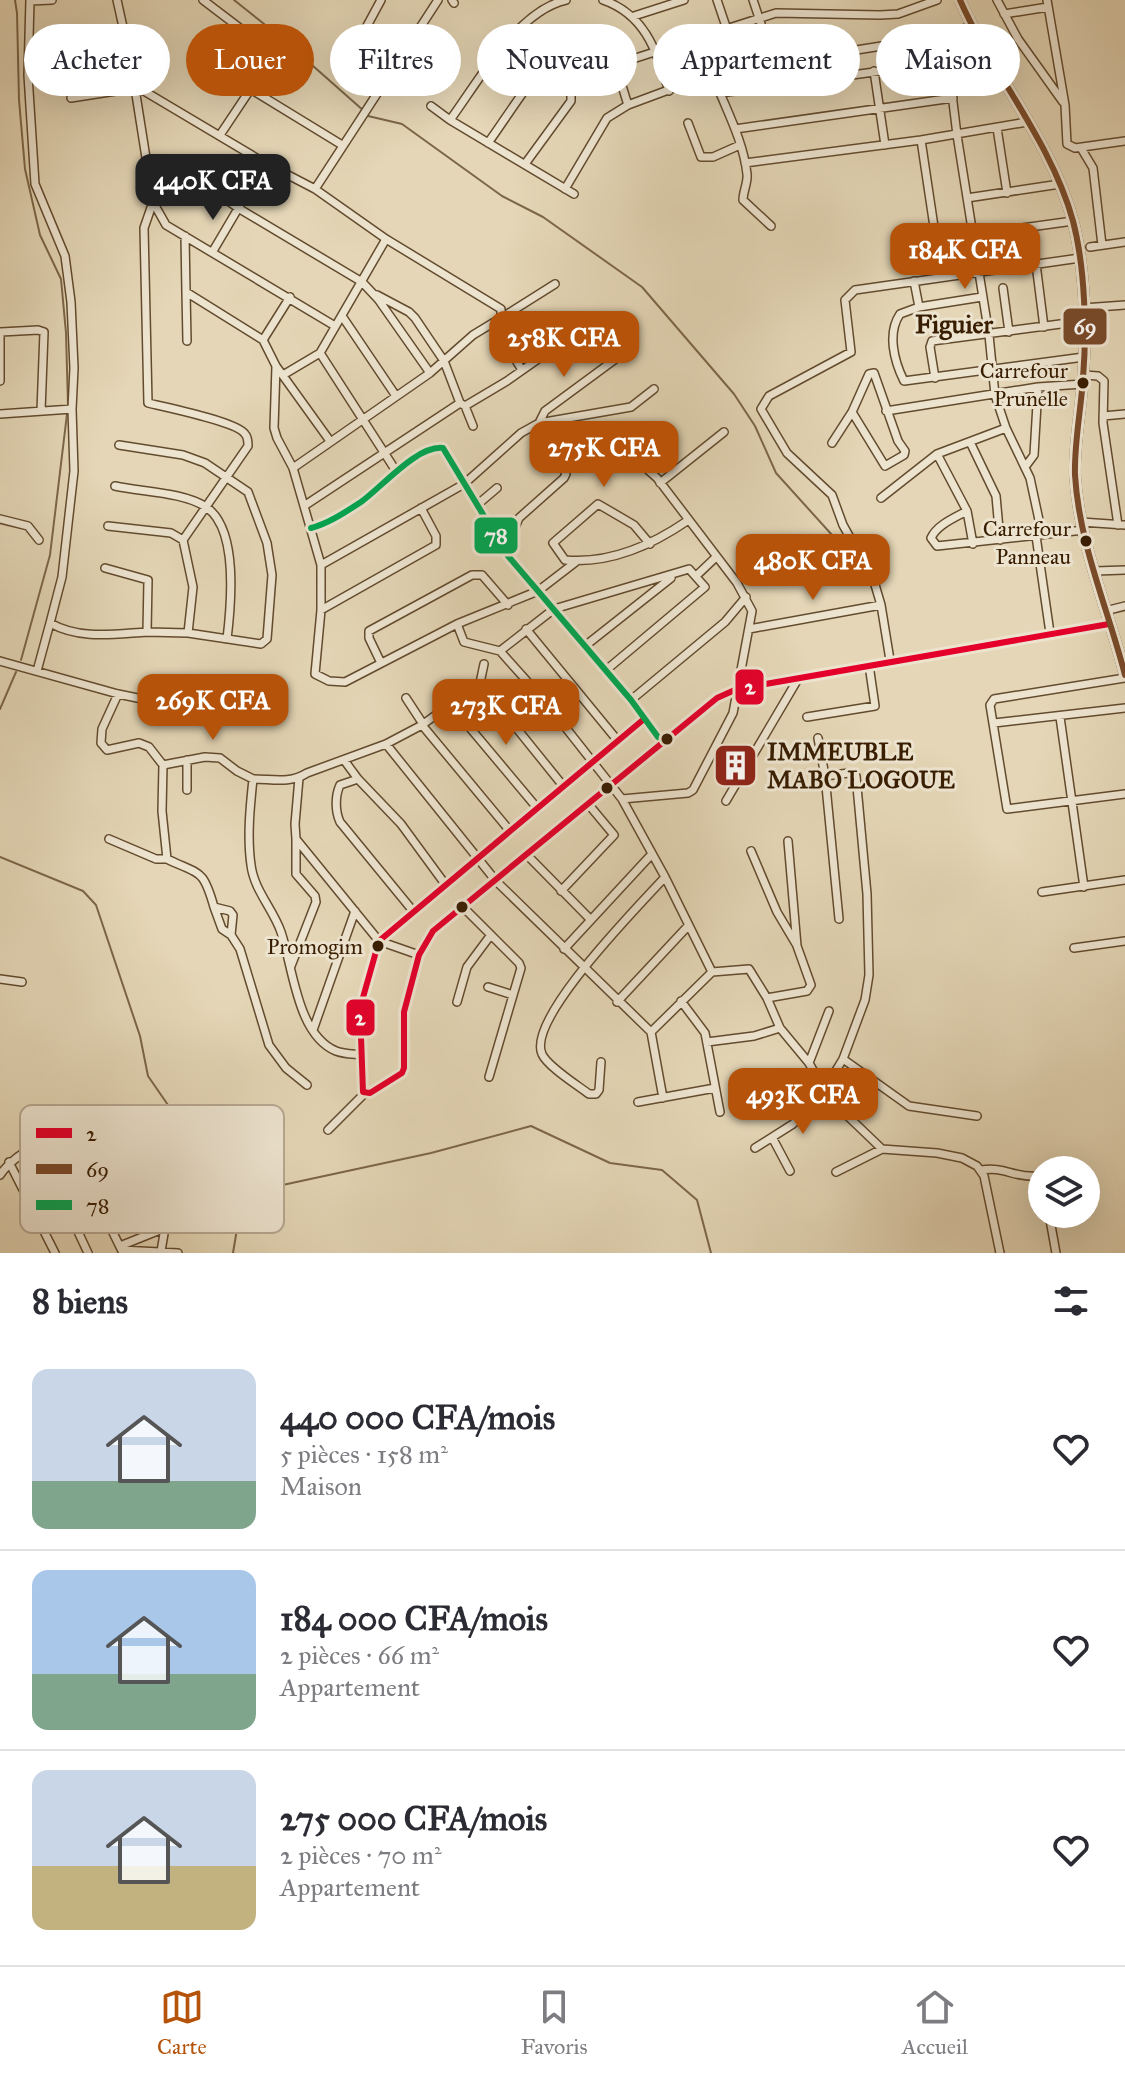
<!DOCTYPE html>
<html lang="fr">
<meta charset="utf-8">
<style>
:root{--surface:#fff;--page:#f7f7f7;--text:#2b2b33;--muted:#7c7c81;--line:#e1e1e2;--accent:#b45309}
body{margin:0;font-family:"IM FELL Great Primer",serif;background:var(--page);color:var(--text);height:100vh;display:flex;flex-direction:column;font-size:30px;white-space:nowrap}
*{box-sizing:border-box;margin:0}
p{font-size:26px;color:var(--muted)}
.icon{flex:none;width:44px;height:44px;fill:none;stroke:currentColor;stroke-width:2;stroke-linecap:round;stroke-linejoin:round}
.map{position:relative;height:1253px;overflow:hidden}
.panel{display:flex;flex-direction:column;background:var(--surface);flex:1}
.panel>*{flex:none}
.banner{position:absolute;left:24px;top:24px;width:1078px;height:72px;display:flex;gap:16px}
.buttons{position:absolute;left:1028px;top:1156px;display:grid;gap:16px}
.buttons a{display:grid;place-items:center;width:72px;height:72px;border-radius:50%;background:var(--surface);box-shadow:0 8px 32px #0002;font-size:40px}
.price{position:absolute;translate:-50% -68px;padding:0 18px;border-radius:16px;background:var(--accent);color:#fff;font-size:26px;line-height:52px;filter:drop-shadow(0 2px 4px #0008)}
.price::after{content:'';position:absolute;left:50%;top:48px;width:24px;height:18px;margin-left:-12px;background:inherit;clip-path:polygon(0 0,100% 0,50% 100%)}
.price.current{background:#222;color:#fff}
ul{padding:0;list-style:none}
li{display:flex;align-items:center;gap:24px;height:200px;padding:0 32px}
li+li{border-top:2px solid var(--line)}
li span{display:grid;place-items:center;flex:none;width:224px;height:160px;border-radius:16px;color:#555}
li>.icon{margin-inline-start:auto}
span .icon{width:96px;height:96px;fill:#fffc;stroke-width:1}
li b{font-size:34px}
h2{display:flex;justify-content:space-between;align-items:center;height:96px;padding:0 32px;font-size:34px}
.chip{padding:0 28px;border-radius:36px;background:var(--surface);box-shadow:0 8px 32px #0002;font-size:28px;line-height:72px}
.chip.current{background:var(--accent);color:#fff}
.tabs{display:flex;justify-content:space-around;align-items:center;height:112px;border-top:2px solid var(--line);background:var(--surface);font-size:22px;color:var(--muted)}
.tabs a{display:grid;justify-items:center;gap:4px}
.tabs .current{color:var(--accent)}
.map>svg:first-child{display:block}
</style>
<div class="map">
<svg width="1125" height="1253" viewBox="0 0 1125 1253">
<rect width="100%" height="100%" fill="#e4d6b6"/>
<filter id="stains"><feTurbulence type="fractalNoise" baseFrequency=".0025" numOctaves="4"/><feColorMatrix values="0 0 0 0 .2 0 0 0 0 .09 0 0 0 0 .02 0 0 0 .5 -.17"/></filter>
<radialGradient id="worn" r=".72"><stop offset=".6" stop-color="#630" stop-opacity="0"/><stop offset="1" stop-color="#630" stop-opacity=".3"/></radialGradient>
<g fill="none" stroke-linecap="round" stroke-linejoin="round">
<!-- stream -->
<path stroke="#7c6648" stroke-width="2" d="M15,0L17,13L19,100L25,169L40,235L61,279L66,333L68,405
M234,0L278,35L364,111
M368,116L402,124L502,196L543,217L642,287L734,394L755,426L776,473L851,556
M21,660L50,555L67,414
M226,683L274,691
M0,709L16,672
M0,857L83,891L96,905L140,1036L148,1076L168,1105L217,1155L241,1205L233,1253
M226,1173L264,1189L431,1153L531,1126L610,1163L662,1170L697,1200L711,1253"/>
<defs>
<path id="minor" d="M30,0L28,75L35,184L65,256L71,302L74,368L72,409L74,471L62,577L50,623C80,640 114,634 147,632
M117,0L131,63L153,202L166,225L335,326
M203,0L274,54L220,135
M452,0L454,3
M603,0C646,15 656,51 669,91
M717,0L742,74
M753,0L774,63
M997,0L1018,39L1063,102
M1047,0L1065,105L1067,144L1075,148L1125,141
M30,1L52,0
M1004,14L1048,7
M634,16L684,0
M945,36L957,135L989,335L995,395L1006,428L1030,478L1042,534
M361,37L381,0
M508,41L571,92V101L525,164
M614,65L776,13L880,15L898,14L937,0
M874,71L885,145
M252,90L342,145
M720,93L722,86L729,81L774,63L945,36L971,26
M71,98L135,88L144,91L265,163L315,189L386,239L501,309V318L473,335L430,373L293,468
M431,106L450,120L574,194
M450,120C478,82 517,11 566,0
M688,123L701,157H713L740,145
M997,128L1007,193
M735,129L953,98
M921,140L936,240L1073,221
M488,143C505,120 542,60 563,45C580,33 602,42 611,58C619,72 623,90 628,105
M1081,148L1093,168L1102,245
M745,163L921,140L1027,122
M210,188L238,208L362,282L378,299L430,373
M315,189L438,0
M565,189L607,118L628,105L706,76
M967,198L1060,184
M153,202L144,228L148,403C165,407 238,422 245,434C248,437 248,443 248,446L183,540L193,587L188,633
M771,226L743,200C743,191 748,183 747,174C744,146 731,119 720,93L948,62
M185,236L186,292L263,340L276,366L330,441
M1090,247L1125,242
M213,251L265,163
M1036,264L1044,327
M914,281L919,307
M1003,288L1009,332
M186,292L187,341
M377,295L409,312L415,318L444,361L460,403L465,406L473,426
M982,297L919,307L900,314C887,333 894,361 904,381L1084,357
M1083,308L1125,305
M342,316L396,396
M501,318L555,284
M493,323L522,370
M0,332V381
M1,332L38,330L44,332L41,411
M263,340L290,297
M320,353L396,471
M276,366L274,428L277,438L293,468L321,565V610L315,674L329,681L345,682L457,624L538,591L577,561
M283,375L320,353L386,239
M1084,375L1098,376L1104,381L1103,423L1118,525
M935,378L930,347L932,341L1083,321
M465,406L507,381L578,331
M886,411L1038,387L1083,384
M0,414L72,409
M1103,416L1125,414
M539,423L545,411L621,355
M970,442L996,496L1000,540
M832,443L852,412L869,374L874,373L898,441L905,451L904,455L885,466L852,412
M937,454L967,511
M1025,467L1034,455L1038,387
M660,483L724,432
M115,486C142,492 183,492 206,507C239,529 231,606 227,639
M881,498L937,454L1006,428
M477,505L497,488
M304,506L460,403
M0,519L28,526L39,540
M1081,522L1125,525
M108,526L171,533L183,540
M311,528C328,524 347,511 361,502C382,487 417,445 443,448L508,556L631,700L663,743
M1036,536L1050,633
M650,544L634,525L598,504L553,543L565,560C609,564 652,545 687,521
M973,544L967,511C954,518 937,525 931,538L937,546L1084,530
M505,550L519,518L564,478L566,474L563,469L542,462
M321,565L464,484L521,433L539,423L631,407L654,389
M105,568L148,580L147,632L188,633L261,644L267,639L272,575L267,543L248,492L205,463L183,455L119,445
M1095,571L1125,570
M696,576L716,557
M321,610L436,545V536L421,508
M1105,611L1125,606
M457,624L464,642L500,651L543,699L622,799L665,877L712,972
M526,629L618,741
M749,629L881,605
M585,646L671,578
M500,651L554,609L689,569L705,587L605,671
M890,660L881,605L868,561L853,543L843,525L832,495L787,453L761,409L769,396L851,352L845,300L855,290L1080,258
M0,661L118,694L244,720
M381,663L369,638V631L472,575H482L508,605
M37,671L50,623
M1125,678L994,699L990,705L1007,809L1125,794
M480,683L564,787
M118,694L102,729L101,743L107,750L139,743L149,747L163,765L162,811L167,859C200,875 203,868 214,907L230,911L233,915L231,935L240,949L269,1045L286,1068L307,1085
M406,698L423,724
M631,700L725,622L746,597
M450,704L538,809
M807,717L875,706L869,665
M1060,717L1084,887
M644,719L379,941L360,1008L363,1092L370,1093L402,1073L404,1068V1012L419,955L433,931L717,698L737,689L1109,624
M994,723L1125,708
M422,725L510,831
M818,738L825,776L839,919
M386,744L496,881L651,1032L663,1098
M187,760V790
M344,760L358,779L401,824L445,884
M163,765L205,757L220,758L237,771L253,779
M299,778L295,824L296,839L379,941L419,955
M358,779L340,785C335,796 335,811 340,822L413,911
M622,799L688,793L693,790L733,713L752,611L737,583L657,478L630,454L627,444
M726,801L798,679
M109,839L156,859H167
M751,851L777,912L796,944
M528,856L590,919
M561,891L614,835L589,805
M1042,892L1125,880
M214,907L222,929L231,935
M463,907L519,963L521,968L489,1077
M1074,948L1125,941
M564,949L651,855
M291,966L316,902L315,896L296,874V840
M0,979L22,982
M488,987L513,995
M767,998L807,991L811,985L797,946L788,841
M681,1001L705,1033L720,1112
M457,1002L467,967L490,936
M617,1002L688,926
M313,1030L355,911
M651,1032L712,972L749,969L767,998L780,1028L809,1063L824,1090L833,1102L882,1149
M707,1042L754,1036L780,1028
M361,1055C353,1054 344,1054 336,1051C297,1035 293,967 281,932C273,909 254,890 251,865C247,837 250,807 253,779C272,779 290,784 307,773L386,744L422,725L480,683L484,664
M843,1059L909,1106L977,1116
M601,1062L599,1090L596,1094H589C577,1085 547,1066 542,1054C526,1019 640,905 665,877
M809,1063L829,1011
M638,1102L715,1088
M328,1130L365,1093
M64,1133L123,1253
M773,1139L790,1171
M37,1144L88,1253
M755,1148L793,1124L824,1090L843,1059L865,1000L869,975L867,894L856,776L849,773L825,776
M9,1162L55,1253
M981,1170C1005,1166 1013,1178 1038,1176L1042,1181
M836,1172L882,1149L937,1153L962,1158L977,1166L984,1176L1000,1253
M0,1175C15,1152 60,1131 86,1123L124,1177L160,1209L165,1228L161,1251
M1049,1214L1056,1253
M120,1246L165,1228
M122,1250L178,1253"/>
<path id="tertiary" d="M960,0C993,75 1051,141 1073,221C1085,267 1087,331 1083,378C1081,410 1074,443 1075,475C1079,544 1108,609 1125,675"/>
</defs>
<!-- minor casing -->
<use href="#minor" stroke="#634b2e" stroke-width="10"/>
<!-- tertiary casing -->
<use href="#tertiary" stroke="#634b2e" stroke-width="12"/>
<!-- minor -->
<use href="#minor" stroke="#ede4d0" stroke-width="7"/>
<!-- tertiary -->
<use href="#tertiary" stroke="#ede4d0" stroke-width="9"/>
<defs>
<path id="bus-1" d="M644,719L379,941L360,1008L363,1092L370,1093L402,1073L404,1068V1012L419,955L433,931L717,698L737,689L1109,624"/>
<path id="bus-2" d="M960,0C993,75 1051,141 1073,221C1085,267 1087,331 1083,378C1081,410 1074,443 1075,475C1079,544 1108,609 1125,675"/>
<path id="bus-3" d="M311,528C328,524 347,511 361,502C382,487 417,445 443,448L508,556L631,700L658,737"/>
</defs>
<!-- bus-1 casing -->
<use href="#bus-1" stroke="#ede4d0" stroke-width="12"/>
<!-- bus-2 casing -->
<use href="#bus-2" stroke="#ede4d0" stroke-width="12"/>
<!-- bus-3 casing -->
<use href="#bus-3" stroke="#ede4d0" stroke-width="12"/>
<!-- bus-1 -->
<use href="#bus-1" stroke="#e4002b" stroke-width="6"/>
<!-- bus-2 -->
<use href="#bus-2" stroke="#7a4b2a" stroke-width="6"/>
<!-- bus-3 -->
<use href="#bus-3" stroke="#00a651" stroke-width="6"/>
</g>
<!-- icons -->
<defs>
<symbol id="building-square" viewBox="-11 -11 22 22"><rect x="-9" y="-9" width="18" height="18" rx="4" fill="#8f2418" stroke="#ede4d0"/><path d="M-4-6H4V6H1V3H-1V6H-4ZM-2.5-4.3h1.7v1.8h-1.7ZM.8-4.3h1.7v1.8H.8ZM-2.5-1h1.7V.8h-1.7ZM.8-1h1.7V.8H.8Z" fill="#fff"/></symbol>
</defs>
<g fill-rule="evenodd">
<use href="#building-square" x="710" y="740" width="51" height="51"/>
</g>
<!-- markers -->
<g fill="#381d01" stroke="#ede4d0" stroke-width="3">
<circle cx="1083" cy="383" r="7"/>
<circle cx="1086" cy="541" r="7"/>
<circle cx="667" cy="739" r="7"/>
<circle cx="607" cy="788" r="7"/>
<circle cx="462" cy="907" r="7"/>
<circle cx="378" cy="946" r="7"/>
</g>
<g text-anchor="middle" stroke-width="6" stroke-linejoin="round" paint-order="stroke">
<!-- bus labels -->
<g font-size="22" fill="#381d01" stroke="#ede4d0" text-anchor="end">
<text x="1068" y="378">Carrefour<tspan x="1068" dy="28">Prunelle</tspan></text>
<text x="1071" y="536">Carrefour<tspan x="1071" dy="28">Panneau</tspan></text>
<text x="363" y="954">Promogim</text>
</g>
<!-- poi labels -->
<g font-size="24" font-weight="bold" fill="#381d01" stroke="#ede4d0" text-anchor="start">
<text x="767" y="760">IMMEUBLE<tspan x="767" dy="28">MABO LOGOUE</tspan></text>
</g>
<!-- neighbourhood labels -->
<g font-size="26" font-weight="bold" fill="#381d01" stroke="#ede4d0">
<text x="954" y="333">Figuier</text>
</g>
</g>
<!-- legend -->
<rect x="20" y="1105" width="264" height="128" rx="12" fill="#ede4d0" stroke="#b7a892" stroke-width="2"/>
<rect x="36" y="1128" width="36" height="10" fill="#e4002b"/>
<rect x="36" y="1164" width="36" height="10" fill="#7a4b2a"/>
<rect x="36" y="1200" width="36" height="10" fill="#00a651"/>
<g font-size="22" fill="#381d01">
<text x="86" y="1141">2</text>
<text x="86" y="1177">69</text>
<text x="86" y="1213">78</text>
</g>
<g stroke="#ede4d0" stroke-width="3">
<rect x="1062" y="307" width="46" height="39" rx="8" fill="#7a4b2a"/>
<rect x="473" y="516" width="46" height="39" rx="8" fill="#00a651"/>
<rect x="734" y="668" width="31" height="38" rx="8" fill="#e4002b"/>
<rect x="345" y="998" width="31" height="39" rx="8" fill="#e4002b"/>
</g>
<g font-size="22" text-anchor="middle" font-weight="bold" fill="#fff">
<text x="1085" y="334">69</text>
<text x="496" y="543">78</text>
<text x="750" y="694">2</text>
<text x="360" y="1025">2</text>
</g>
<rect width="100%" height="100%" filter="url(#stains)"/>
<rect width="100%" height="100%" fill="url(#worn)"/>
</svg>
<div class="buttons">
<a><svg class="icon" aria-label="layers" viewBox="0 0 24 24"><path d="M12 4l9 5-9 5-9-5zM3 14l9 5 9-5"/></svg></a>
</div>
<b class="price current" style="left:213px;top:222px">440K CFA</b>
<b class="price" style="left:965px;top:291px">184K CFA</b>
<b class="price" style="left:564px;top:379px">258K CFA</b>
<b class="price" style="left:604px;top:489px">275K CFA</b>
<b class="price" style="left:813px;top:602px">480K CFA</b>
<b class="price" style="left:213px;top:742px">269K CFA</b>
<b class="price" style="left:506px;top:747px">273K CFA</b>
<b class="price" style="left:803px;top:1136px">493K CFA</b>
<div class="banner">
<a class="chip">Acheter</a>
<a class="chip current">Louer</a>
<a class="chip">Filtres</a>
<a class="chip">Nouveau</a>
<a class="chip">Appartement</a>
<a class="chip">Maison</a>
</div>
</div>
<section class="panel">
<h2>8 biens<svg class="icon" aria-label="filters" viewBox="0 0 24 24"><path d="M4 7h16M4 17h16"/><circle cx="9" cy="7" r="2"/><circle cx="15" cy="17" r="2"/></svg></h2>
<ul>
<li><span style="background:linear-gradient(#c9d6e8 70%,#7fa58c 0)"><svg class="icon" aria-label="home" viewBox="0 0 24 24"><path d="M3 11l9-7 9 7M6 9v11h12V9"/></svg></span><div><b>440 000 CFA/mois</b><p>5 pièces · 158 m²</p><p>Maison</p></div><svg class="icon" aria-label="heart" viewBox="0 0 24 24"><path d="M12 20l-8-8c-3-5 5-10 8-4 3-6 11-1 8 4z"/></svg></li>
<li><span style="background:linear-gradient(#a9c7e8 65%,#7fa58c 0)"><svg class="icon" aria-label="home" viewBox="0 0 24 24"><path d="M3 11l9-7 9 7M6 9v11h12V9"/></svg></span><div><b>184 000 CFA/mois</b><p>2 pièces · 66 m²</p><p>Appartement</p></div><svg class="icon" aria-label="heart" viewBox="0 0 24 24"><path d="M12 20l-8-8c-3-5 5-10 8-4 3-6 11-1 8 4z"/></svg></li>
<li><span style="background:linear-gradient(#c9d6e8 60%,#c2b280 0)"><svg class="icon" aria-label="home" viewBox="0 0 24 24"><path d="M3 11l9-7 9 7M6 9v11h12V9"/></svg></span><div><b>275 000 CFA/mois</b><p>2 pièces · 70 m²</p><p>Appartement</p></div><svg class="icon" aria-label="heart" viewBox="0 0 24 24"><path d="M12 20l-8-8c-3-5 5-10 8-4 3-6 11-1 8 4z"/></svg></li>
</ul>
</section>
<nav class="tabs">
<a class="current"><svg class="icon" aria-label="map" viewBox="0 0 24 24"><path d="M3 6l6-2 6 2 6-2v14l-6 2-6-2-6 2zM9 4v14M15 6v14"/></svg>Carte</a>
<a><svg class="icon" aria-label="saved" viewBox="0 0 24 24"><path d="M7 4h10v16l-5-4-5 4z"/></svg>Favoris</a>
<a><svg class="icon" aria-label="home" viewBox="0 0 24 24"><path d="M3 11l9-7 9 7M6 9v11h12V9"/></svg>Accueil</a>
</nav>
